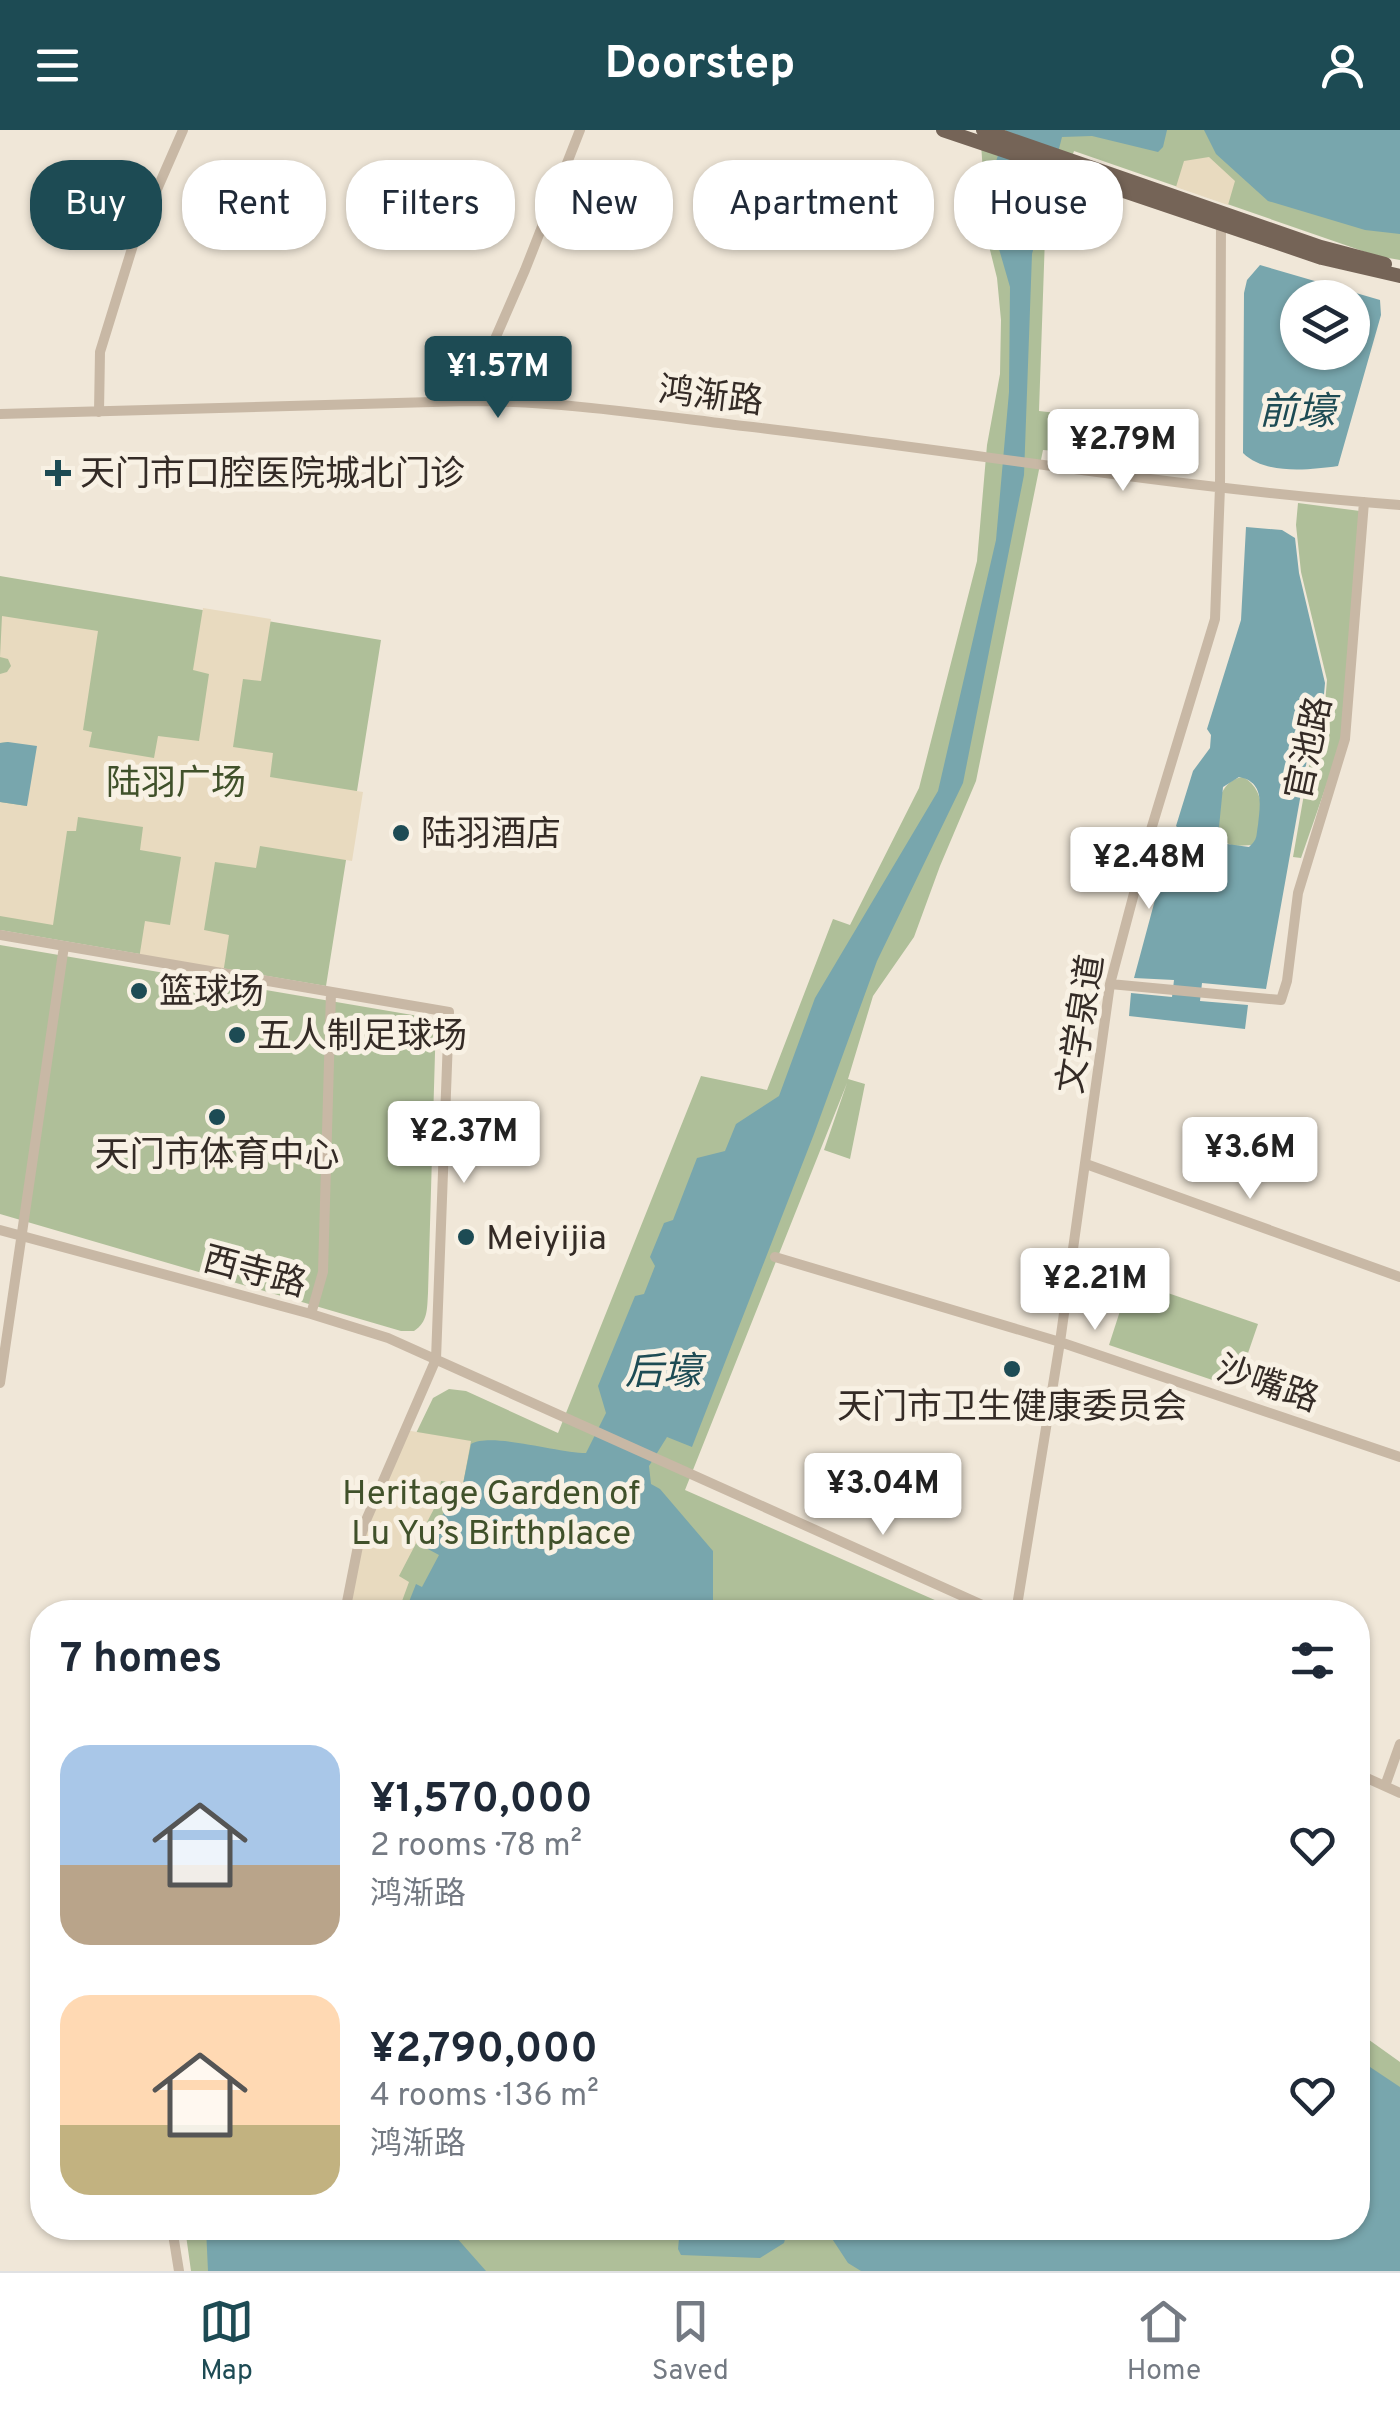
<!DOCTYPE html>
<meta charset="utf-8">
<style>
:root{--surface:#fff;--page:#f6f6f7;--text:#1f2937;--muted:#747a83;--line:#e0e1e3;--accent:#1d4b54}
body{margin:0;font-family:Overpass,"Noto Sans SC",sans-serif;background:var(--page);color:var(--text);height:100vh;display:flex;flex-direction:column;font-size:38px;white-space:nowrap}
*{box-sizing:border-box;margin:0}
p{font-size:32px;color:var(--muted)}
.icon{flex:none;width:55px;height:55px;fill:none;stroke:currentColor;stroke-width:2;stroke-linecap:round;stroke-linejoin:round}
.map{position:relative;flex:1;overflow:hidden}
.drawer{position:absolute;left:30px;top:1470px;width:1340px;height:640px;display:flex;flex-direction:column;background:var(--surface);border-radius:40px;box-shadow:0 2px 8px #0004}
.drawer>*{flex:none}
.guide{position:absolute;left:30px;top:30px;width:1340px;height:90px;display:flex;gap:20px}
.buttons{position:absolute;left:1280px;top:150px;display:grid;gap:20px}
.buttons a{display:grid;place-items:center;width:90px;height:90px;border-radius:50%;background:var(--surface);box-shadow:0 2px 8px #0004;font-size:50px}
.price{position:absolute;translate:-50% -85px;padding:0 22px;border-radius:10px;background:#fff;color:#222;font-size:32px;line-height:65px;filter:drop-shadow(0 2px 5px #0008)}
.price::after{content:'';position:absolute;left:50%;top:60px;width:30px;height:22px;margin-left:-15px;background:inherit;clip-path:polygon(0 0,100% 0,50% 100%)}
.price.selected{background:var(--accent);color:#fff}
ul{padding:0;list-style:none}
li{display:flex;align-items:center;gap:30px;height:250px;padding:0 30px}
li span{display:grid;place-items:center;flex:none;width:280px;height:200px;border-radius:30px;color:#555}
li>.icon{margin-inline-start:auto}
span .icon{width:120px;height:120px;fill:#fffc;stroke-width:1}
li b{font-size:42px}
h2{display:flex;justify-content:space-between;align-items:center;height:120px;padding:0 30px;font-size:42px}
.tag{padding:0 35px;border-radius:40px;background:var(--surface);box-shadow:0 2px 8px #0004;font-size:35px;line-height:90px}
.tag.selected{background:var(--accent);color:#fff}
header{display:flex;justify-content:space-between;align-items:center;height:130px;padding:0 30px;background:var(--accent);color:#fff;font-size:45px;font-weight:700}
.dock{display:flex;justify-content:space-around;align-items:center;height:140px;border-top:2px solid var(--line);background:var(--surface);font-size:28px;color:var(--muted)}
.dock a{display:grid;justify-items:center;gap:5px}
.dock .selected{color:var(--accent)}
.map>svg:first-child{display:block}
</style>
<header><svg class="icon" aria-label="menu" viewBox="0 0 24 24"><path d="M4 6h16M4 12h16M4 18h16"/></svg>Doorstep<svg class="icon" aria-label="person" viewBox="0 0 24 24"><circle cx="12" cy="8" r="4"/><path d="M4 21q1-7 8-7t8 7"/></svg></header>
<div class="map">
<svg width="1400" height="2141" viewBox="0 0 1400 2141">
<rect width="100%" height="100%" fill="#f0e7d8"/>
<!-- green -->
<path fill="#afbf99" d="M980,0H1400V130L1377,126L1074,21L1045,107L1039,281L1057,283L1056,321L1043,320L976,651L940,736L914,807L873,866L848,949L865,954L850,1029L824,1020L847,953L685,1360L962,1482H355L376,1386L433,1268L449,1259L466,1261L558,1303L701,946L767,960L833,789L850,795L919,658L977,431L987,315L1000,244L1001,190L997,148L988,112Z
M1298,373L1360,381L1341,613L1301,728L1293,727L1313,613L1322,609L1327,550L1301,442L1296,395Z
M0,446L381,510L326,856L0,800Z
M1243,647C1267,660 1265,694 1253,715L1234,716L1224,712C1213,691 1215,650 1243,647Z
M0,815L436,889L428,1163C427,1179 428,1192 414,1201H401L0,1084Z
M1130,1150L1258,1194L1236,1258L1109,1215Z
M1358,1902L1400,1932V2141H191L185,2098H1358Z"/>
<!-- plaza -->
<path fill="#e8dabf" d="M1209,27L1235,51L1228,75L1176,57L1184,31Z
M203,478L271,489L261,551L243,549L233,617L273,623L270,647L363,662L352,731L260,716L256,738L215,732L204,800L229,805L223,844L139,829L145,791L170,795L181,727L140,720L143,697L78,687L76,701H67L53,795L0,786V672L27,676L8,612L0,613V544L7,542L11,536L8,529L0,527L2,486L98,501L83,600L92,602L89,617L154,628L158,606L199,611L209,544L193,540Z
M405,1300L471,1311L463,1354L441,1351L437,1373L399,1446L409,1452L398,1482H345L353,1438Z"/>
<!-- water -->
<path fill="#78a6ad" fill-rule="evenodd" d="M1006,0H1167L1163,17L1158,22L1092,6L1062,7L1032,124L1024,345L963,653L877,831L814,1004L692,1317L667,1307L649,1336L651,1354L660,1359L713,1421V1482H405L416,1454L422,1457L439,1425L426,1418L447,1376L452,1352L463,1354L471,1314C492,1302 557,1323 586,1323L606,1283L598,1256L635,1166L644,1164L655,1136L650,1127L664,1093L673,1090L697,1028L725,1021L736,994L779,966L815,868L938,661L996,410L1009,262L1010,157L997,112L993,41Z
M1204,0H1400V104L1365,100L1268,71L1216,24Z
M1260,135L1380,170L1381,185L1338,336C1309,340 1265,345 1243,323L1244,163L1247,150ZM1298,168H1352V222H1298Z
M1246,397L1282,400L1295,408L1299,443L1325,553L1320,609L1310,613L1266,859L1202,853L1200,871L1248,875L1245,899L1129,886L1131,863L1172,867L1174,850L1134,848L1170,714H1178L1182,702L1176,696L1193,641L1210,618L1211,605L1207,599L1241,490ZM1239,647C1265,652 1260,675 1258,695C1256,706 1258,709 1249,717L1227,714L1219,697L1223,657Z
M8,612L37,616L27,676L0,672V613Z
M1358,1929L1400,1957V2141H861L848,2133L825,2098H1358Z
M206,2098H448L486,2141H208Z
M680,2098H788L784,2113L760,2128L681,2125L678,2119Z"/>
<g fill="none" stroke-linecap="round" stroke-linejoin="round">
<!-- minor -->
<path stroke="#c8b8a5" stroke-width="10" d="M468,271L525,140L580,0
M99,282L100,222L134,112L183,0
M0,284L468,271C566,271 664,287 761,298C974,323 1186,359 1400,375
M0,805L449,882L436,1229L367,1388L359,1411L345,1482
M1110,854L1281,870L1287,851L1298,763L1345,609L1364,372
M1086,1034L1400,1147
M0,1100L311,1184L388,1208L998,1482
M775,1127L1060,1212L1400,1327
M311,1184L323,1142L331,862
M0,1253L64,816
M1016,1482L1060,1212L1110,854L1150,703L1215,489L1220,357L1221,91
M1358,1644L1400,1663
M1385,1656L1400,1614
M172,2098L179,2141"/>
<!-- major -->
<path stroke="#756457" stroke-width="14" d="M943,0L1322,128L1400,146
M983,0L1321,117L1385,134"/>
</g>
<!-- markers -->
<g fill="#1d4b54" stroke="#f8f1e4" stroke-width="4">
<path d="M53 328h10v10h10v10h-10v10h-10v-10h-10v-10h10z"/>
<circle cx="401" cy="703" r="10"/>
<circle cx="139" cy="861" r="10"/>
<circle cx="237" cy="905" r="10"/>
<circle cx="217" cy="987" r="10"/>
<circle cx="466" cy="1107" r="10"/>
<circle cx="1012" cy="1239" r="10"/>
</g>
<g text-anchor="middle" stroke-width="10" stroke-linejoin="round" paint-order="stroke">
<!-- street labels -->
<g font-size="35" fill="#342b26" stroke="#f8f1e4">
<text transform="translate(711 265) rotate(7)" y="12">鸿渐路</text>
<text transform="translate(1308 618) rotate(-78)" y="12">官池路</text>
<text transform="translate(1080 894) rotate(-81)" y="12">文学泉道</text>
<text transform="translate(255 1141) rotate(15)" y="12">西寺路</text>
<text transform="translate(1268 1253) rotate(19)" y="12">沙嘴路</text>
</g>
<!-- poi labels -->
<g font-size="35" fill="#342b26" stroke="#f8f1e4" text-anchor="start">
<text x="80" y="355">天门市口腔医院城北门诊</text>
<text x="421" y="715">陆羽酒店</text>
<text x="159" y="873">篮球场</text>
<text x="257" y="917">五人制足球场</text>
<text x="217" y="1036" text-anchor="middle">天门市体育中心</text>
<text x="486" y="1119">Meiyijia</text>
<text x="1012" y="1288" text-anchor="middle">天门市卫生健康委员会</text>
</g>
<!-- park labels -->
<g font-size="35" fill="#40512a" stroke="#f8f1e4">
<text x="176" y="664">陆羽广场</text>
<text x="491" y="1374">Heritage Garden of<tspan x="491" dy="40">Lu Yu’s Birthplace</tspan></text>
</g>
<!-- water labels -->
<g font-size="38" font-style="italic" fill="#1d4b54" stroke="#f8f1e4">
<text x="1297" y="294">前壕</text>
<text x="663" y="1254">后壕</text>
</g>
</g>
</svg>
<div class="buttons">
<a><svg class="icon" aria-label="layers" viewBox="0 0 24 24"><path d="M12 4l9 5-9 5-9-5zM3 14l9 5 9-5"/></svg></a>
</div>
<b class="price selected" style="left:498px;top:291px">¥1.57M</b>
<b class="price" style="left:1123px;top:364px">¥2.79M</b>
<b class="price" style="left:1149px;top:782px">¥2.48M</b>
<b class="price" style="left:464px;top:1056px">¥2.37M</b>
<b class="price" style="left:1250px;top:1072px">¥3.6M</b>
<b class="price" style="left:1095px;top:1203px">¥2.21M</b>
<b class="price" style="left:883px;top:1408px">¥3.04M</b>
<div class="guide">
<a class="tag selected">Buy</a>
<a class="tag">Rent</a>
<a class="tag">Filters</a>
<a class="tag">New</a>
<a class="tag">Apartment</a>
<a class="tag">House</a>
</div>
<section class="drawer">
<h2>7 homes<svg class="icon" aria-label="filters" viewBox="0 0 24 24"><path d="M4 7h16M4 17h16"/><circle cx="9" cy="7" r="2"/><circle cx="15" cy="17" r="2"/></svg></h2>
<ul>
<li><span style="background:linear-gradient(#a9c7e8 60%,#b9a48a 0)"><svg class="icon" aria-label="home" viewBox="0 0 24 24"><path d="M3 11l9-7 9 7M6 9v11h12V9"/></svg></span><div><b>¥1,570,000</b><p>2 rooms · 78 m²</p><p>鸿渐路</p></div><svg class="icon" aria-label="heart" viewBox="0 0 24 24"><path d="M12 20l-8-8c-3-5 5-10 8-4 3-6 11-1 8 4z"/></svg></li>
<li><span style="background:linear-gradient(#ffd9b3 65%,#c2b280 0)"><svg class="icon" aria-label="home" viewBox="0 0 24 24"><path d="M3 11l9-7 9 7M6 9v11h12V9"/></svg></span><div><b>¥2,790,000</b><p>4 rooms · 136 m²</p><p>鸿渐路</p></div><svg class="icon" aria-label="heart" viewBox="0 0 24 24"><path d="M12 20l-8-8c-3-5 5-10 8-4 3-6 11-1 8 4z"/></svg></li>
</ul>
</section>
</div>
<nav class="dock">
<a class="selected"><svg class="icon" aria-label="map" viewBox="0 0 24 24"><path d="M3 6l6-2 6 2 6-2v14l-6 2-6-2-6 2zM9 4v14M15 6v14"/></svg>Map</a>
<a><svg class="icon" aria-label="saved" viewBox="0 0 24 24"><path d="M7 4h10v16l-5-4-5 4z"/></svg>Saved</a>
<a><svg class="icon" aria-label="home" viewBox="0 0 24 24"><path d="M3 11l9-7 9 7M6 9v11h12V9"/></svg>Home</a>
</nav>
